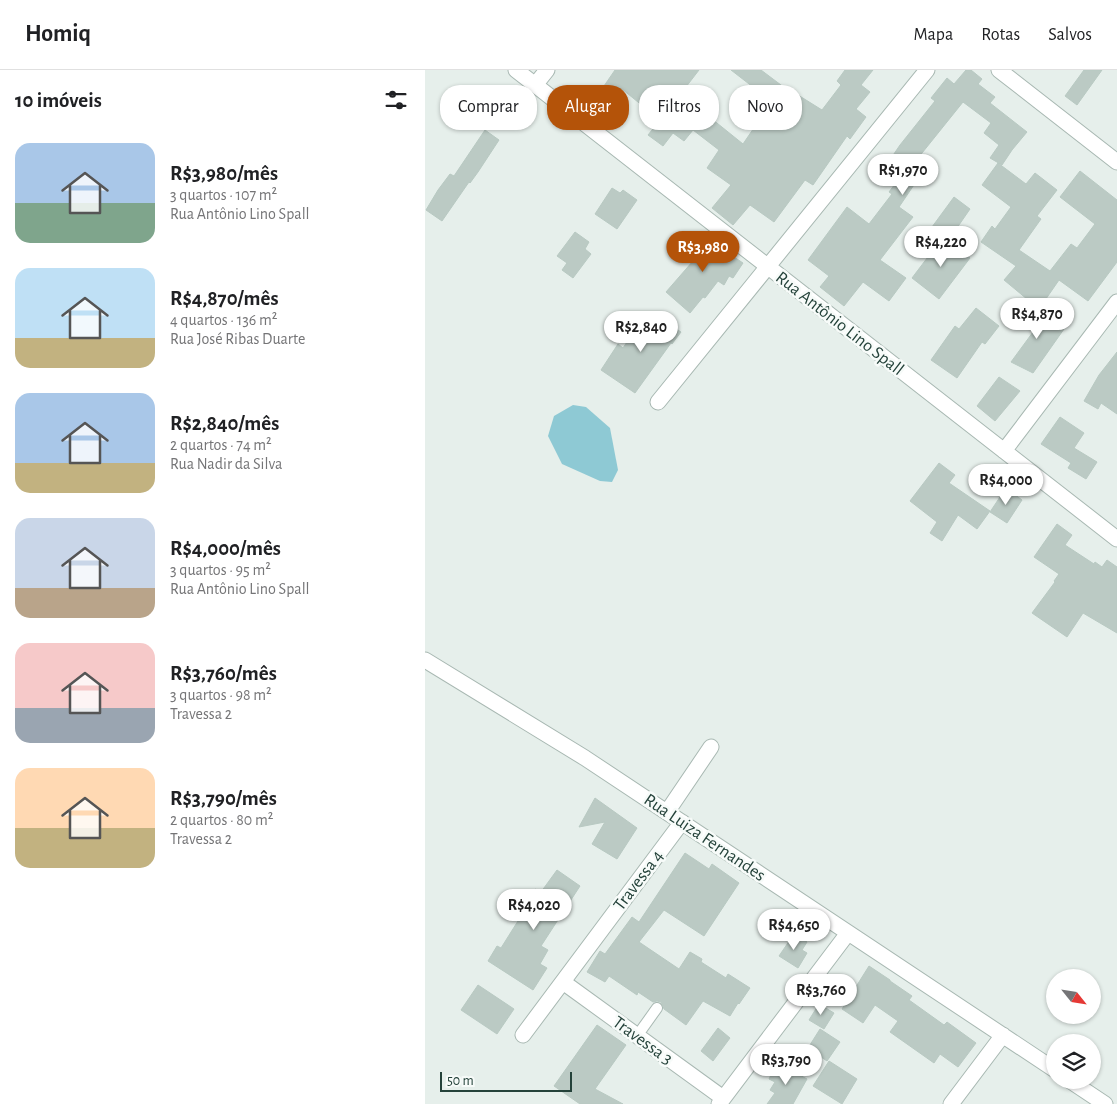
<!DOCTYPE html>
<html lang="pt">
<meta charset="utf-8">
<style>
:root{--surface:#fff;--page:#f6f6f6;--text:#202124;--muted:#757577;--line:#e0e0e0;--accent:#b45309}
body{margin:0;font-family:"Alegreya Sans",sans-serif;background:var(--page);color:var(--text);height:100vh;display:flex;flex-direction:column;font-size:19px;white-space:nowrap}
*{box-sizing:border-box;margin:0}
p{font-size:16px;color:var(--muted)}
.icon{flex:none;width:28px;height:28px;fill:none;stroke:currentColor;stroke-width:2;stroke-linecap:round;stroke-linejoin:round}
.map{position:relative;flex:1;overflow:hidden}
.details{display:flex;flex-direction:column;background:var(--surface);width:425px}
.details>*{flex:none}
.banner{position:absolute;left:15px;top:15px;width:475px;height:45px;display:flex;gap:10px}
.needle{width:32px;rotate:120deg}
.buttons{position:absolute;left:621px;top:899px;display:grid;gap:10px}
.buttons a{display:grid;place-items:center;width:55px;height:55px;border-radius:50%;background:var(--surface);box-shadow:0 1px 4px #0004;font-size:25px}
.scale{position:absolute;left:15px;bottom:12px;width:132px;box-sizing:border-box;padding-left:5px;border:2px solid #24423a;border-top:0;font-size:14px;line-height:18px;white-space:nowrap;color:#24423a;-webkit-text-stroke:4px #f7fbf9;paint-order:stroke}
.price{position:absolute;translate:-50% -42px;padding:0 11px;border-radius:18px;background:#fff;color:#222;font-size:16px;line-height:32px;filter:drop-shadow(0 1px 2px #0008)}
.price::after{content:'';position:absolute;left:50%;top:30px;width:15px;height:11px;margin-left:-8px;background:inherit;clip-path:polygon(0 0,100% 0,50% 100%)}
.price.active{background:var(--accent);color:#fff}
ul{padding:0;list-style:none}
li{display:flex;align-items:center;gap:15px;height:125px;padding:0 15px}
li span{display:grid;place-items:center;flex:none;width:140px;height:100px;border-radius:15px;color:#555}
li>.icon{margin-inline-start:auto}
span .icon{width:60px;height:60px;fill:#fffc;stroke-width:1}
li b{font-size:21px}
h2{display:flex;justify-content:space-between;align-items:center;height:60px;padding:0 15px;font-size:21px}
.pill{padding:0 18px;border-radius:20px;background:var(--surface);box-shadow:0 1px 4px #0004;font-size:18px;line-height:45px}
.pill.active{background:var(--accent);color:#fff}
header{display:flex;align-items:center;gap:30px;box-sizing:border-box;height:70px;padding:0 25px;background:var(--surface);border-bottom:1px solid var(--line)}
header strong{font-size:24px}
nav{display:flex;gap:28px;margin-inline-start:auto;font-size:18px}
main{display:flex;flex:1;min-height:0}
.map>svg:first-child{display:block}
</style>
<header>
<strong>Homiq</strong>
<nav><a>Mapa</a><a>Rotas</a><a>Salvos</a></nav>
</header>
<main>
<section class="details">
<h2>10 imóveis<svg class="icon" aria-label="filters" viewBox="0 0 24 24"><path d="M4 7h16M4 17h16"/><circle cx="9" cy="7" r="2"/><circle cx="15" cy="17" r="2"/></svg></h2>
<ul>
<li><span style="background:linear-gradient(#a9c7e8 60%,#7fa58c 0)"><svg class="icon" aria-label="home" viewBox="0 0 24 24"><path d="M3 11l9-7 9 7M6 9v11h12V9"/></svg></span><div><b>R$3,980/mês</b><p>3 quartos · 107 m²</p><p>Rua Antônio Lino Spall</p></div></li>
<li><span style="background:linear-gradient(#bfe0f5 70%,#c2b280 0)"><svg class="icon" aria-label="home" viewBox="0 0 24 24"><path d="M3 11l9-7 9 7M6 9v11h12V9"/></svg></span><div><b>R$4,870/mês</b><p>4 quartos · 136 m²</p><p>Rua José Ribas Duarte</p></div></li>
<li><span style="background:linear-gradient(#a9c7e8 70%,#c2b280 0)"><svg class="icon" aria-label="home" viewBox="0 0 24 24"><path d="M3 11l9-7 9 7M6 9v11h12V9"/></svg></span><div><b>R$2,840/mês</b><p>2 quartos · 74 m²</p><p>Rua Nadir da Silva</p></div></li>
<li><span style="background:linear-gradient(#c9d6e8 70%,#b9a48a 0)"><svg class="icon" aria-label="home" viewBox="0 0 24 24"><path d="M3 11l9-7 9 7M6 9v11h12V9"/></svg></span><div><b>R$4,000/mês</b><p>3 quartos · 95 m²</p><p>Rua Antônio Lino Spall</p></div></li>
<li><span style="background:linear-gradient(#f6c9c9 65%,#9aa5b1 0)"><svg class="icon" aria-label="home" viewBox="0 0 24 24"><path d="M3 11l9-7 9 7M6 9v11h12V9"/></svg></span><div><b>R$3,760/mês</b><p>3 quartos · 98 m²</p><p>Travessa 2</p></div></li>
<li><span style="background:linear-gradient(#ffd9b3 60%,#c2b280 0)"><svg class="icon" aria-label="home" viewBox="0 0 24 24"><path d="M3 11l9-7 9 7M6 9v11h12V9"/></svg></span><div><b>R$3,790/mês</b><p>2 quartos · 80 m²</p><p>Travessa 2</p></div></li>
</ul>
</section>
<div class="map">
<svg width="692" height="1034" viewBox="0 0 692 1034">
<rect width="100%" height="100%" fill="#e6efeb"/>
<!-- water -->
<path fill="#8ec9d4" d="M148,335L161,337L185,358L193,400L187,412L175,411L137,394L123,366L129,346Z"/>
<!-- building -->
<path fill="#bbcac4" stroke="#b8c9c2" d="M190,0H274L254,26L281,46L282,45L318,74L335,49L324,40L337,24L306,0H336L372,27L373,25L397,40L416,15L412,11L420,0H448L436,15L445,22L431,39L441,47L425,69L422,66L388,115L380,110L349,152L325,135L308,155L287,138L306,115L282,98L294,80L268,60L259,71L248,63L238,76L223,65L235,50L197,19L185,39L170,29Z
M541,0H546L557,9L553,14L570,27L565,33L602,62L587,80L577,95L565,88L574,75L559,63L566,53L538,32L485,98L486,99L488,96L497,103L474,137L488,147L455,190L481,208L464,231L438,212L419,236L395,217L404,206L383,190L422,137L444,154L467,124L464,122L473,110L458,100L475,75L510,31L506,28L522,8L529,14Z
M659,0H677L652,35L640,26Z
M60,60L74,70L53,102L45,113L44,112L17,151L1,140L13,120L25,104L29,106Z
M573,93L601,114L610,103L632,120L612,146L616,149L594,180L625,201L646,174L652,178L670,154L635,127L655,101L692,130V192L663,231L634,210L614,239L579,210L591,196L556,172L567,156L570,159L586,137L557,115Z
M187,118L195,123L198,120L212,130L192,159L170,144Z
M529,127L545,139L525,168L507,157Z
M150,162L164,172L160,179L166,184L148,208L137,200L142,193L132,186Z
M276,165L318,193L308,208L304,206L299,215L293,211L280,228L278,227L265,243L241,222L268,191L262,187Z
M518,167L545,188L514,229L487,208Z
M607,236L639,259L608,303L586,292L608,262L596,253Z
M551,238L574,256L560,274L557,272L532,308L506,290L530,256L534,259Z
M227,243L256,262L247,274L246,273L210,323L176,300L193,274L198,278L208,263L212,266Z
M692,282V344L676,333L673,339L659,331L674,305Z
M574,307L595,321L570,351L552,336Z
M635,347L659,363L649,378L672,392L661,409L643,398L646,393L616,374Z
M514,393L530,405L524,413L565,441L552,459L533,445L517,471L505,463L512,452L485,431Z
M581,418L597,430L582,453L565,442Z
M632,454L647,465L640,475L669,494L670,492L677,497L682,490L692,497V563L658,543L642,567L607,543L630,512L629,511L634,504L609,487Z
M170,728L212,758L192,789L167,774L180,752L154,757Z
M260,783L284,799L287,794L314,813L279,866L239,840L214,872L254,899L265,882L277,889L276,892L301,908L303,904L325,918L314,934L313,933L305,946L278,931L261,955L239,939L238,936L236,932L232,931L228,932L213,922L212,925L184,906L180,912L162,902L175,881L180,884L207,847L214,852Z
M132,800L155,816L116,876L123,880L115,894L122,898L108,920L63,891L72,876L76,878L98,843L96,841L110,819L116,822Z
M369,864L382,872L377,880L382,883L373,898L354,886Z
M444,896L465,910V911L487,926L484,930L519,955L522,952L551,973L533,997L515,984L509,993L465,962L473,951L450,935L438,953L417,939Z
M53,915L89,939L72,964L36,940Z
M394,934L409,943L399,959L384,950Z
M172,955L201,975L170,1019L198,1034H155L129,1016Z
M293,958L305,968L288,991L276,981Z
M395,959L415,972L402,991L383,978Z
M404,991L432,1009L417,1034L388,1016Z
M352,993L382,1009L368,1034H342L350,1023L345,1020L350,1012L344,1009Z"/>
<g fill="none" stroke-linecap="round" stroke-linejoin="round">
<defs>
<path id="service" d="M212,966L232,938"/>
<path id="minor" d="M91,0L692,469
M574,0L692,92
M110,15L122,0
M233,332L502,0
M579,381L692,232
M0,590L160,688L630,1000
M242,742L286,677
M138,912L298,1028
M98,965L257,752
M644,1010L680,1034
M294,1034L423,863
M526,1034L578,965"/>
</defs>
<!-- service casing -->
<use href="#service" stroke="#a8b8b2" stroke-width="12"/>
<!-- minor casing -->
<use href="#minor" stroke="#a8b8b2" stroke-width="17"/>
<!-- service -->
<use href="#service" stroke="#fff" stroke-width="10"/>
<!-- minor -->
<use href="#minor" stroke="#fff" stroke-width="15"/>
</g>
<g text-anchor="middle" stroke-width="5" stroke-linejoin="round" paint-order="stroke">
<!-- street labels -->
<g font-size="18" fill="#24423a" stroke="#f7fbf9">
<text transform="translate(415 253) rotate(38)" y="6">Rua Antônio Lino Spall</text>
<text transform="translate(280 767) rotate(34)" y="6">Rua Luiza Fernandes</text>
<text transform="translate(213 810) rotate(-53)" y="6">Travessa 4</text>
<text transform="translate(218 970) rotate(36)" y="6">Travessa 3</text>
</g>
</g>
</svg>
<div class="buttons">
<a><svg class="needle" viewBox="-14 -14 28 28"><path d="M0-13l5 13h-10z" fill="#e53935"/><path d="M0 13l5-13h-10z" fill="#757577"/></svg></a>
<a><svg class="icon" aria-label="layers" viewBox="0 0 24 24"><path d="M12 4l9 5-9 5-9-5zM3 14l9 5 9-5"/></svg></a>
</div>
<div class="scale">50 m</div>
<b class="price" style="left:478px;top:126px">R$1,970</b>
<b class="price" style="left:516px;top:198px">R$4,220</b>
<b class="price active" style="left:278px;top:203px">R$3,980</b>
<b class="price" style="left:612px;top:270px">R$4,870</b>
<b class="price" style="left:216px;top:283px">R$2,840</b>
<b class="price" style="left:581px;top:436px">R$4,000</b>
<b class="price" style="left:109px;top:861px">R$4,020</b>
<b class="price" style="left:369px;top:881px">R$4,650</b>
<b class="price" style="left:396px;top:946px">R$3,760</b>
<b class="price" style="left:361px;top:1016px">R$3,790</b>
<div class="banner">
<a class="pill">Comprar</a>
<a class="pill active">Alugar</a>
<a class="pill">Filtros</a>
<a class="pill">Novo</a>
</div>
</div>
</main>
